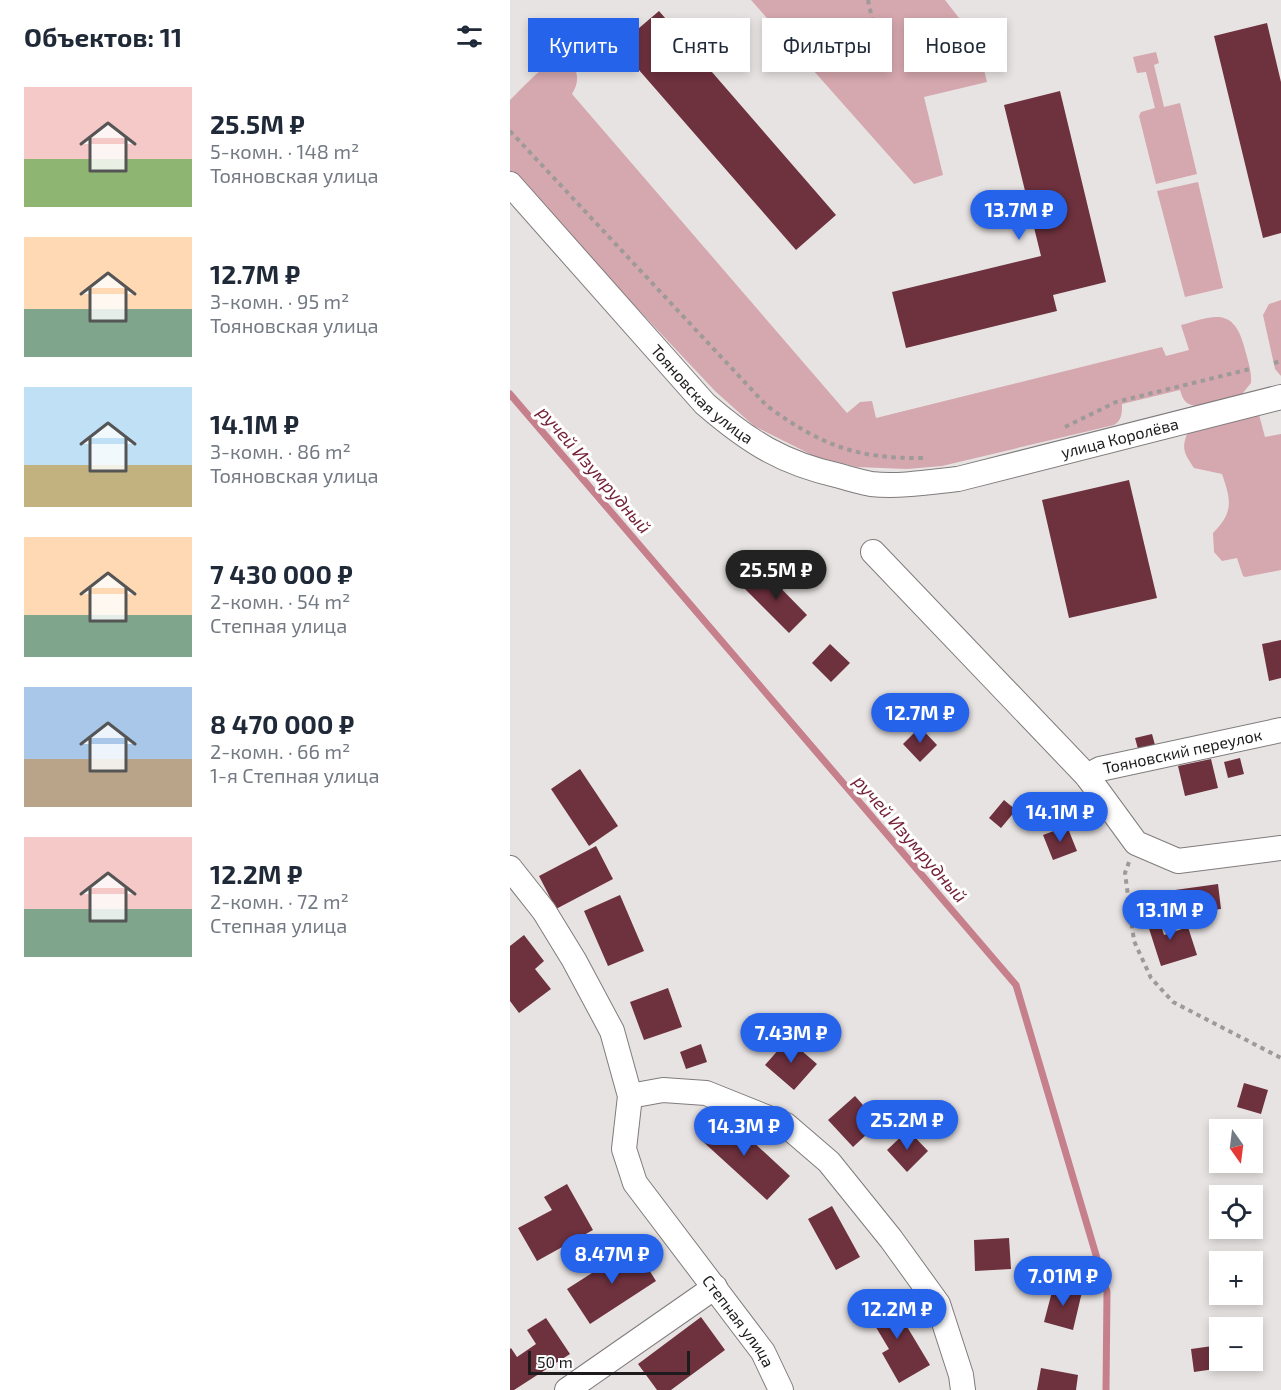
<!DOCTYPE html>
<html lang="ru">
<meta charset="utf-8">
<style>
:root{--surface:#fff;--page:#f2f2f3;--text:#1f2937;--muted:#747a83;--accent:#2563eb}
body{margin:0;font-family:"Exo 2",sans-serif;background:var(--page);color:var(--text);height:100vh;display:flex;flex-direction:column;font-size:22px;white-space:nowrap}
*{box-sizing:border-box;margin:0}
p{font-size:20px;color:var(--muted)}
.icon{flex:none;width:33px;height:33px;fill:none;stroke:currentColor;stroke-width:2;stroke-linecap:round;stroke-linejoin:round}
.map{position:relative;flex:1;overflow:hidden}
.details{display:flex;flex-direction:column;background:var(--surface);width:510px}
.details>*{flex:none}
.top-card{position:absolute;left:18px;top:18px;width:570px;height:54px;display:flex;gap:12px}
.needle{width:39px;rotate:166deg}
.fabs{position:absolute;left:699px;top:1119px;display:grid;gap:12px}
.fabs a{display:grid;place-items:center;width:54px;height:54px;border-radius:0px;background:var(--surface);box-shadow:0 3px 9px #0003;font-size:30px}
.scale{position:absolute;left:18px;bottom:15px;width:162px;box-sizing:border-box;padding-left:6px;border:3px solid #1d1b1b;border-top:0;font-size:16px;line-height:21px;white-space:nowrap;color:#1d1b1b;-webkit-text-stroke:4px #fff;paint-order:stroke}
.price{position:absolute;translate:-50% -51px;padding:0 14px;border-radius:21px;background:var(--accent);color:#fff;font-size:20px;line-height:39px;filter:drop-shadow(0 2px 3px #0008)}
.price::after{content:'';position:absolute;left:50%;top:36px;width:18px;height:14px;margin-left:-9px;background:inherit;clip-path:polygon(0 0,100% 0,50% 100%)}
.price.on{background:#222;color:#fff}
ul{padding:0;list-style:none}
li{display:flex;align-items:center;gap:18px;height:150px;padding:0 24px}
li span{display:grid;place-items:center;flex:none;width:168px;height:120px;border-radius:0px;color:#555}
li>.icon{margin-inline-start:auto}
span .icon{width:72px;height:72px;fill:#fffc;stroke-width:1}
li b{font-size:26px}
h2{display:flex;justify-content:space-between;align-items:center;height:72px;padding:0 24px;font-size:26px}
.chip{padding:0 21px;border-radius:0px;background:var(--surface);box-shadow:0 3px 9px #0003;font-size:21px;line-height:54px}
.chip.on{background:var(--accent);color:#fff}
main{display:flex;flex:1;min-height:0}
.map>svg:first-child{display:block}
</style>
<main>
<section class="details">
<h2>Объектов: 11<svg class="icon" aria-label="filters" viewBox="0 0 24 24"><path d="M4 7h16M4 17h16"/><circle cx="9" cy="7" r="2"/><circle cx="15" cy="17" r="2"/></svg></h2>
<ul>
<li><span style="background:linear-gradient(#f6c9c9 60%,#8fb573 0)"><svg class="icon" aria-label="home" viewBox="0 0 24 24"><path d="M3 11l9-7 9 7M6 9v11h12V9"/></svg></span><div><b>25.5M ₽</b><p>5-комн. · 148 m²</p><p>Тояновская улица</p></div></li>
<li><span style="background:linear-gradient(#ffd9b3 60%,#7fa58c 0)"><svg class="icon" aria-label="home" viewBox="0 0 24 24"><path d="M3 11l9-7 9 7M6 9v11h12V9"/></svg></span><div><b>12.7M ₽</b><p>3-комн. · 95 m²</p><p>Тояновская улица</p></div></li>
<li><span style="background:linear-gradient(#bfe0f5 65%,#c2b280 0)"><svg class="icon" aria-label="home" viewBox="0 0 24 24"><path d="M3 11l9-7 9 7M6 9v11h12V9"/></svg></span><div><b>14.1M ₽</b><p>3-комн. · 86 m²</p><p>Тояновская улица</p></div></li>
<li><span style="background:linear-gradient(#ffd9b3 65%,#7fa58c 0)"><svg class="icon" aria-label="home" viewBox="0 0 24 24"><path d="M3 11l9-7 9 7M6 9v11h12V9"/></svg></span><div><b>7 430 000 ₽</b><p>2-комн. · 54 m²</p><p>Степная улица</p></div></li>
<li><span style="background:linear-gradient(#a9c7e8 60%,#b9a48a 0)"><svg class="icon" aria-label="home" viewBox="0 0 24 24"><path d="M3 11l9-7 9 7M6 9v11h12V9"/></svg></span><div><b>8 470 000 ₽</b><p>2-комн. · 66 m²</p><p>1-я Степная улица</p></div></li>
<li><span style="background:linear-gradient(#f6c9c9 60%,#7fa58c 0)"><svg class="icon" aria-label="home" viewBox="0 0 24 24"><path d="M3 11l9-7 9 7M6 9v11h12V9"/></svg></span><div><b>12.2M ₽</b><p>2-комн. · 72 m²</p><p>Степная улица</p></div></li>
</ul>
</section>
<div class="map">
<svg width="771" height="1390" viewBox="0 0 771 1390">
<rect width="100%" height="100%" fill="#e8e3e3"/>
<!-- green -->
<path fill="#d5a7ae" d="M241,0H435L467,41L477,82L414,97L433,175L404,184Z
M646,52L649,63L644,65L654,107L670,103L687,174L646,184L629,116L631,112L645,108L636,72L627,73L623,57Z
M53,59L61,62C69,74 69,82 62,94L337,413L350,402L362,401L366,418L652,347L656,356L679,350L671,325C703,316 723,306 734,346C737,358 742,371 741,383L732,394L689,406C677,406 673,401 670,390L612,404C612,413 612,420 604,425L432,466L397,469L347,467L304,456L244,426L205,391L0,173V100C15,86 33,63 53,59Z
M688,182L713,288L675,297L647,191Z
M771,300V376L765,369L753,315L759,304Z
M748,411L755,437L771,434V570L735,577L733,576L727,558L712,561L704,552L703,533C724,512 721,500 712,474L684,468C673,452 671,448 679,429Z"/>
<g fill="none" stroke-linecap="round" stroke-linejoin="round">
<!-- stream -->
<path stroke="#c6808c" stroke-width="7" d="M0,394L506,985L597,1292L596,1390"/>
</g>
<!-- building -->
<path fill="#6e313e" d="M149,11L326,215L286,250L108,46Z
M757,23L771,82V233L753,238L704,36Z
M550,91L596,282L543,295L547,311L396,348L382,292L531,256L494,105Z
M619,480L647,598L559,618L532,500Z
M253,570L297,615L279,633L234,588Z
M771,640V678L759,681L752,644Z
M320,644L340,663L321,682L302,663Z
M410,727L427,745L410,762L393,744Z
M642,734L645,745L628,749L625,738Z
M730,758L734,774L718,778L714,762Z
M701,759L708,788L675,796L668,766Z
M70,769L108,826L79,846L41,789Z
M494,800L506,810L491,828L479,818Z
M557,826L567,851L543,860L533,835Z
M86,846L103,879L46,909L29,876Z
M708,884L711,909L668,914L665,890Z
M110,895L134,951L98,966L74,911Z
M646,909L654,935L678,927L687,955L651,966L634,913Z
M14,935L34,961L25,969L41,989L9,1013L0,1001V946Z
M158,988L172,1027L134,1040L120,1002Z
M278,1039L307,1064L284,1090L255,1065Z
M191,1044L197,1062L176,1069L170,1052Z
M734,1083L758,1090L751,1114L727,1107Z
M345,1096L369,1123L343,1147L318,1120Z
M212,1113L280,1176L257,1200L189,1138Z
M398,1130L418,1151L397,1172L377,1150Z
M57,1184L83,1230L27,1261L8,1228L42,1210L34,1197Z
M322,1206L350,1257L326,1270L298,1219Z
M499,1238L501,1269L465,1271L464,1240Z
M124,1246L146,1281L80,1324L57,1289Z
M544,1284L572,1292L563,1330L534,1322Z
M378,1295L420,1365L389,1383L372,1353L379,1349L355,1309Z
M191,1317L215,1350L161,1390H147L128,1364Z
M36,1318L60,1354L4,1390H0V1349L1,1348L7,1357L26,1344L17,1330Z
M710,1345V1360H725V1366L684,1372L681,1349Z
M531,1368L568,1375L566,1390H527Z"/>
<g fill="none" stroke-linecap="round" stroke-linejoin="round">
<defs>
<g id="minor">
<path id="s1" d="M0,184L195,404C239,442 272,463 330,476C340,479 351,482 361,484C390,487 420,482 448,479L771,397"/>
<path d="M363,552L577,776L626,843L668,861L771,848"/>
<path id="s2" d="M577,776L590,769L771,730"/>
<path id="s3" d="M0,868L34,911L64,960L102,1031L120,1096L114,1149L125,1183L253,1352L271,1390"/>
<path d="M120,1096L153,1090L196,1093L276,1125L319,1162L381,1239L428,1304L451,1375L453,1390"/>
<path d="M57,1390L205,1287"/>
</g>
</defs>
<!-- minor casing -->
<use href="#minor" stroke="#807b7c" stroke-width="26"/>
<!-- path -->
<path stroke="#9e9a9a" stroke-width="4" stroke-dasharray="4.5 4.5" stroke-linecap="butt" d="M358,0L363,23
M0,131L257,406C311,445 346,459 413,458
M764,363L771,361
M555,427L606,402L740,369
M619,862L615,873L624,941L641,978L663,1002L771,1058"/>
<!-- minor -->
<use href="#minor" stroke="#fff" stroke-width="24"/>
</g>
<g text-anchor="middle" stroke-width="6" stroke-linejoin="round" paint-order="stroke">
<!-- street labels -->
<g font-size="16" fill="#1d1b1b" stroke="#fff">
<text dy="6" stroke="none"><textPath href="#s1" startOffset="285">Тояновская улица</textPath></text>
<text dy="6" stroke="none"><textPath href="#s1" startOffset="735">улица Королёва</textPath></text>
<text dy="6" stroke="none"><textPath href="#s2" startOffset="99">Тояновский переулок</textPath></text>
<text dy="6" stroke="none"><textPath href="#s3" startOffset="522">Степная улица</textPath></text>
</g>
<!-- water labels -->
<g font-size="18" font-style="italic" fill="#752238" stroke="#fff">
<text transform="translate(84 470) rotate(49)" y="6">ручей Изумрудный</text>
<text transform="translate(400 839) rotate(49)" y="6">ручей Изумрудный</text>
</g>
</g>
</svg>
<div class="fabs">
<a><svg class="needle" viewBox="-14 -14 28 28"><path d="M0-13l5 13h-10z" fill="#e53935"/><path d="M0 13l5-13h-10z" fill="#747a83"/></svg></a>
<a><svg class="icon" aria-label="locate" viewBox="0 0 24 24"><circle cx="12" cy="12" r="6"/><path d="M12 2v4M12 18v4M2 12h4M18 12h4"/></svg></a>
<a>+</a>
<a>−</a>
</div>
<div class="scale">50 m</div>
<b class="price" style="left:509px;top:241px">13.7M ₽</b>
<b class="price on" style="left:266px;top:601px">25.5M ₽</b>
<b class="price" style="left:410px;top:744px">12.7M ₽</b>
<b class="price" style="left:550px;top:843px">14.1M ₽</b>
<b class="price" style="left:660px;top:941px">13.1M ₽</b>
<b class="price" style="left:281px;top:1064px">7.43M ₽</b>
<b class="price" style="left:397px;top:1151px">25.2M ₽</b>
<b class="price" style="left:234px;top:1157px">14.3M ₽</b>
<b class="price" style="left:102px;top:1285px">8.47M ₽</b>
<b class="price" style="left:553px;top:1307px">7.01M ₽</b>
<b class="price" style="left:387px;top:1340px">12.2M ₽</b>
<div class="top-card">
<a class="chip on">Купить</a>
<a class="chip">Снять</a>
<a class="chip">Фильтры</a>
<a class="chip">Новое</a>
</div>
</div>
</main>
